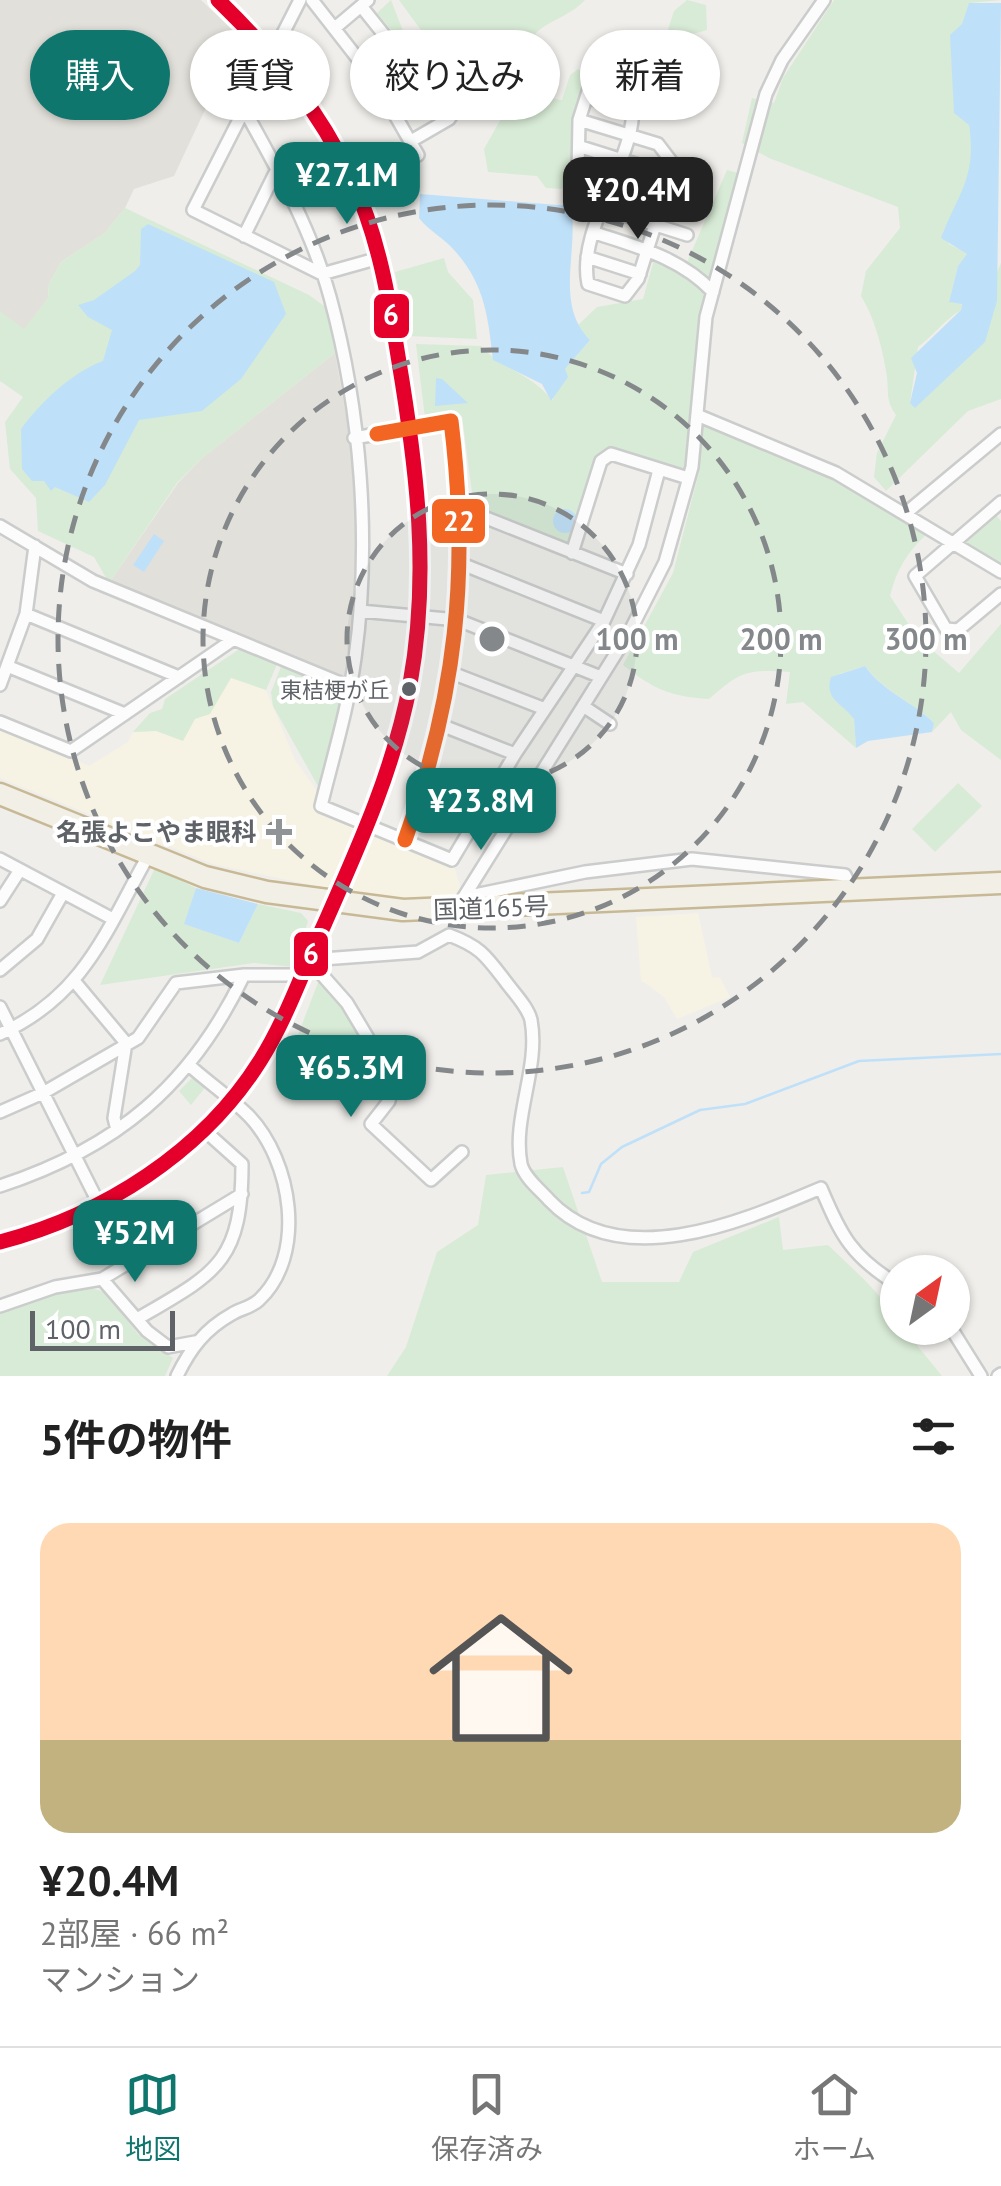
<!DOCTYPE html>
<html lang="ja">
<meta charset="utf-8">
<style>
:root{--surface:#fff;--page:#f6f6f6;--text:#222;--muted:#767676;--line:#e0e0e0;--accent:#0f766e}
body{margin:0;font-family:"PT Sans","Noto Sans JP",sans-serif;background:var(--page);color:var(--text);height:100vh;display:flex;flex-direction:column;font-size:38px;white-space:nowrap}
*{box-sizing:border-box;margin:0}
p{font-size:32px;color:var(--muted)}
.icon{flex:none;width:55px;height:55px;fill:none;stroke:currentColor;stroke-width:2;stroke-linecap:round;stroke-linejoin:round}
.map{position:relative;height:1376px;overflow:hidden}
.side{display:flex;flex-direction:column;background:var(--surface);flex:1}
.side>*{flex:none}
.hud{position:absolute;left:30px;top:30px;width:942px;height:90px;display:flex;gap:20px}
.needle{width:65px;rotate:33deg}
.tools{position:absolute;left:880px;top:1255px;display:grid;gap:20px}
.tools a{display:grid;place-items:center;width:90px;height:90px;border-radius:50%;background:var(--surface);box-shadow:0 2px 8px #0004;font-size:50px}
.scale{position:absolute;left:30px;bottom:25px;width:145px;box-sizing:border-box;padding-left:10px;border:5px solid #5f6368;border-top:0;font-size:28px;line-height:35px;white-space:nowrap;color:#5f6368;-webkit-text-stroke:8px #fff;paint-order:stroke}
.price{position:absolute;translate:-50% -85px;padding:0 22px;border-radius:20px;background:var(--accent);color:#fff;font-size:32px;line-height:65px;filter:drop-shadow(0 2px 5px #0008)}
.price::after{content:'';position:absolute;left:50%;top:60px;width:30px;height:22px;margin-left:-15px;background:inherit;clip-path:polygon(0 0,100% 0,50% 100%)}
.price.selected{background:#222;color:#fff}
ul{padding:0;list-style:none}
li{display:grid;align-content:center;gap:20px;height:530px;padding:0 40px}
li+li{border-top:2px solid var(--line)}
li span{display:grid;place-items:center;height:310px;border-radius:30px;color:#555}
li>.icon{margin-inline-start:auto}
span .icon{width:180px;height:180px;fill:#fffc;stroke-width:1}
li b{font-size:42px}
h2{display:flex;justify-content:space-between;align-items:center;height:120px;padding:0 40px;font-size:42px}
.pill{padding:0 35px;border-radius:45px;background:var(--surface);box-shadow:0 2px 8px #0004;font-size:35px;line-height:90px}
.pill.selected{background:var(--accent);color:#fff}
.tab-bar{display:flex;justify-content:space-around;align-items:center;height:140px;border-top:2px solid var(--line);background:var(--surface);font-size:28px;color:var(--muted)}
.tab-bar a{display:grid;justify-items:center;gap:5px}
.tab-bar .selected{color:var(--accent)}
.map>svg:first-child{display:block}
</style>
<div class="map">
<svg width="1001" height="1376" viewBox="0 0 1001 1376">
<rect width="100%" height="100%" fill="#efeeea"/>
<!-- commercial -->
<path fill="#f7f3e4" d="M231,677L266,690L295,760L319,794L318,808L454,866L462,893L450,900H382L213,864L0,778V726L89,766L128,742L133,732L156,731L195,719Z
M698,913L712,977L720,978L730,997L677,1019L664,997L641,980L636,917Z"/>
<!-- education -->
<path fill="#e2e0da" d="M0,0H201L244,41L224,69L174,176L134,189L125,208L105,233L61,262L49,284L48,298L25,329L0,381Z
M335,353L355,466L359,551L353,632L347,674L340,678L109,583L178,483L201,459Z"/>
<!-- green -->
<path fill="#d8ebd6" d="M391,0L410,49L423,33L399,0H585C559,28 514,21 533,76C538,90 548,99 562,100L570,75L578,69L590,76L576,151L562,189L546,188L537,176L488,172L484,149L503,115L512,83L503,69L480,63L416,75L412,56L377,13Z
M687,0L706,5L707,30L693,34L691,43L705,57L707,70L692,95L684,94L693,58L666,36L674,11Z
M834,0H1001L969,3V125L973,154L968,182L943,232L949,244L968,254L958,266L949,302L962,303L961,310C945,319 934,335 918,347L910,403L997,302L994,279L1001,263V399L968,411L886,491L874,477L877,453L896,415C884,398 890,390 886,371C882,346 874,317 861,296L866,271L900,228L898,207L769,158L742,143L752,98L774,103L783,78Z
M380,148L385,164L365,173L359,169L357,158Z
M727,170L741,174L707,293L690,417L836,478L926,535C907,552 896,571 890,596L917,637L959,673L1001,624V760L961,730L951,712L932,732L934,723C912,701 883,691 865,666L839,674L854,719L856,748L803,702L786,704L790,672C747,669 741,671 709,699C669,696 655,690 623,665L673,573L699,472L610,449L572,543L566,546L474,509L462,416L425,418L416,344L481,346C502,370 535,375 552,401L565,369L590,340L577,326L597,307L643,299L654,260L682,274Z
M125,208L309,295L327,308L335,353L201,459L177,483L109,583L94,557L38,531L36,498L10,469L5,422L23,397L0,381V311L24,329L48,298L49,284L61,262L105,233Z
M444,258L448,272L473,300L477,339L408,336L395,272Z
M994,513L1001,521V566L959,544Z
M244,646L278,662L266,690L231,678L210,714L195,719L183,741L156,731L133,732L150,713L162,709L165,699Z
M282,664L341,688L344,694L319,788L273,706L271,692Z
M958,783L982,806L935,852L912,829Z
M155,868L196,888L185,924L239,943L258,904L301,913L308,921L294,967L254,963L100,985Z
M319,980L346,1010L363,1047L316,1055L296,1040Z
M196,1074L208,1084L191,1105L179,1091Z
M563,1167L602,1282H679L693,1252L779,1217L783,1250L828,1245C846,1263 895,1304 898,1328H903L942,1376H387L406,1347L437,1252L478,1225L486,1175Z
M83,1286L105,1292L138,1334L173,1358L165,1376H0V1311Z"/>
<!-- water -->
<path fill="#bfe0f9" d="M969,3H1001L997,301L985,342L915,408L910,403L917,373L911,358L961,310L962,304L949,302L958,266L967,254L941,238C958,193 977,178 969,125L954,113L950,35L962,24Z
M420,194L571,206C579,251 554,304 590,340L565,369L568,377L551,401L542,384L493,360C488,317 485,284 454,250C444,238 430,232 419,218Z
M148,224L274,282L286,314L241,379L202,411L139,420L105,485L89,502L55,487L51,491L44,481H32L22,469L21,429C40,403 72,372 103,361L112,330L88,317L78,305L94,300L135,271L140,265L141,229Z
M436,378L442,379L468,403L435,406Z
M553 521a12 12 0 1 1 24 0a12 12 0 1 1-24 0Z
M154,534L164,541L144,572L133,565Z
M865,666C882,691 912,701 934,723L932,732L868,741L856,748L854,719C842,703 824,700 831,677Z
M196,888L258,904L239,943L184,924Z"/>
<g fill="none" stroke-linecap="round" stroke-linejoin="round">
<!-- stream -->
<path stroke="#bfe0f9" stroke-width="2.5" d="M582,1193L589,1192L601,1164L622,1147L700,1110L745,1104L859,1061L1001,1054"/>
<defs>
<path id="minor" d="M300,0L193,210L322,274L379,258
M312,0L376,82L418,155L353,183
M361,6L401,56L408,90L389,103
M336,27L368,0
M587,97L635,112
M245,111C278,170 312,231 330,297C361,411 371,542 355,658C348,708 333,757 321,806L452,860L515,754L604,621L639,545L659,470
M579,120L658,144L674,165L638,279L625,296L588,284C575,221 650,146 629,87L592,79L579,120L578,173C617,185 655,200 694,213
M411,141L449,119L466,93
M581,147L696,183
M602,208L687,235
M595,233C638,247 681,258 713,292
M244,236L277,169
M587,257L640,274
M697,415L836,473L1001,572
M354,438L451,421C470,573 456,696 405,840
M1001,502L915,576L946,629L958,630L1001,594
M461,508L627,574
M906,513L1001,434
M0,526L93,581L350,687
M572,553L601,461L611,454L688,478
M462,564L604,621
M360,611L458,620L601,677
M26,614L179,677
M7,666L125,714
M452,673L545,709
M0,685L26,614L35,546
M583,706L610,724
M0,722L71,751L234,639
M441,725L515,754
M0,859L113,919
M465,897L585,872L692,859L845,875L852,890
M0,901L20,870
M457,908L630,631L665,562L692,467L706,317L766,94L782,60L824,0
M309,960L418,952L449,935C481,947 486,956 506,982C514,993 528,1007 531,1020C540,1068 512,1117 521,1164C524,1177 540,1190 549,1200C620,1275 743,1221 821,1188C841,1236 852,1257 898,1285
M309,960L347,1003L393,1080L389,1101L371,1124L431,1180L462,1152
M0,970L37,939L63,893
M75,982L126,1043
M0,1007L99,1204
M0,1034C84,996 106,931 148,856
M0,1112L43,1093L138,1038L176,983L244,975H301
M117,1130L114,1118L126,1043
M0,1186C116,1148 191,1086 244,975
M102,1279L147,1331L168,1347L195,1342
M0,1306L55,1287L102,1279L242,1194
M137,1319C216,1273 242,1263 242,1164L204,1130
M951,1328L981,1376
M177,1376C190,1349 205,1329 232,1314C240,1309 252,1307 259,1300C307,1255 292,1161 249,1116C231,1098 209,1083 190,1066
M998,1376L1001,1374"/>
<path id="tertiary" d="M0,1242C103,1215 203,1152 260,1061C287,1018 303,970 324,925C359,846 394,769 410,684C430,575 417,470 399,362C389,300 379,237 352,180C319,110 273,53 218,0"/>
<path id="trunk" d="M0,794L205,877L267,892L403,910L1001,883"/>
</defs>
<!-- minor casing -->
<use href="#minor" stroke="#cbcccc" stroke-width="16"/>
<!-- tertiary casing -->
<use href="#tertiary" stroke="#cbcccc" stroke-width="19"/>
<!-- trunk casing -->
<use href="#trunk" stroke="#c8b996" stroke-width="25"/>
<!-- minor -->
<use href="#minor" stroke="#fdfcfc" stroke-width="11"/>
<!-- tertiary -->
<use href="#tertiary" stroke="#fdfcfc" stroke-width="14"/>
<!-- trunk -->
<use href="#trunk" stroke="#f2f0e6" stroke-width="20"/>
<defs>
<path id="bus-1" d="M0,1242C103,1215 203,1152 260,1061C287,1018 303,970 324,925C359,846 394,769 410,684C430,575 417,470 399,362C389,300 379,237 352,180C319,110 273,53 218,0"/>
<path id="bus-2" d="M377,434L451,421C470,573 456,696 405,840"/>
</defs>
<!-- bus-1 casing -->
<use href="#bus-1" stroke="#fff" stroke-width="22"/>
<!-- bus-2 casing -->
<use href="#bus-2" stroke="#fff" stroke-width="22"/>
<!-- bus-1 -->
<use href="#bus-1" stroke="#e4002b" stroke-width="15"/>
<!-- bus-2 -->
<use href="#bus-2" stroke="#f26522" stroke-width="15"/>
</g>
<!-- distance rings -->
<circle cx="492" cy="639" r="145" fill="#84888a" fill-opacity=".12"/>
<g fill="none" stroke="#84888a" stroke-width="5" stroke-dasharray="18 12">
<circle cx="492" cy="639" r="145"/>
<circle cx="492" cy="639" r="289"/>
<circle cx="492" cy="639" r="434"/>
</g>
<!-- markers -->
<circle fill="#5f6368" stroke="#fff" stroke-width="4" cx="409" cy="689" r="9"/>
<path fill="#919496" stroke="#fff" stroke-width="4" d="M274 817h10v10h10v10h-10v10h-10v-10h-10v-10h10z"/>
<g text-anchor="middle" stroke-width="8" stroke-linejoin="round" paint-order="stroke">
<!-- bus labels -->
<g font-size="22" fill="#5f6368" stroke="#fff" text-anchor="end">
<text x="390" y="698">東桔梗が丘</text>
</g>
<!-- poi labels -->
<g font-size="25" font-weight="bold" fill="#5f6368" stroke="#fff" text-anchor="end">
<text x="256" y="841">名張よこやま眼科</text>
</g>
<!-- street labels -->
<g font-size="25" fill="#5f6368" stroke="#fff">
<text transform="translate(491 908) rotate(-2)" y="9">国道165号</text>
</g>
</g>
<circle cx="492" cy="639" r="15" fill="#84888a" stroke="#fff" stroke-width="5"/>
<g font-size="30" text-anchor="middle" font-weight="bold" fill="#84888a" stroke="#fff" stroke-width="8" stroke-linejoin="round" paint-order="stroke">
<text x="637" y="650">100 m</text>
<text x="781" y="650">200 m</text>
<text x="926" y="650">300 m</text>
</g>
<g stroke="#fff" stroke-width="4">
<rect x="372" y="292" width="39" height="48" rx="10" fill="#e4002b"/>
<rect x="430" y="497" width="57" height="48" rx="10" fill="#f26522"/>
<rect x="292" y="930" width="38" height="48" rx="10" fill="#e4002b"/>
</g>
<g font-size="28" text-anchor="middle" font-weight="bold" fill="#fff">
<text x="391" y="325">6</text>
<text x="459" y="531">22</text>
<text x="311" y="964">6</text>
</g>
</svg>
<div class="tools">
<a><svg class="needle" viewBox="-14 -14 28 28"><path d="M0-13l5 13h-10z" fill="#e53935"/><path d="M0 13l5-13h-10z" fill="#767676"/></svg></a>
</div>
<div class="scale">100 m</div>
<b class="price" style="left:347px;top:227px">¥27.1M</b>
<b class="price selected" style="left:638px;top:242px">¥20.4M</b>
<b class="price" style="left:481px;top:853px">¥23.8M</b>
<b class="price" style="left:351px;top:1120px">¥65.3M</b>
<b class="price" style="left:135px;top:1285px">¥52M</b>
<div class="hud">
<a class="pill selected">購入</a>
<a class="pill">賃貸</a>
<a class="pill">絞り込み</a>
<a class="pill">新着</a>
</div>
</div>
<section class="side">
<h2>5件の物件<svg class="icon" aria-label="filters" viewBox="0 0 24 24"><path d="M4 7h16M4 17h16"/><circle cx="9" cy="7" r="2"/><circle cx="15" cy="17" r="2"/></svg></h2>
<ul>
<li><span style="background:linear-gradient(#ffd9b3 70%,#c2b280 0)"><svg class="icon" aria-label="home" viewBox="0 0 24 24"><path d="M3 11l9-7 9 7M6 9v11h12V9"/></svg></span><div><b>¥20.4M</b><p>2部屋 · 66 m²</p><p>マンション</p></div></li>
</ul>
</section>
<nav class="tab-bar">
<a class="selected"><svg class="icon" aria-label="map" viewBox="0 0 24 24"><path d="M3 6l6-2 6 2 6-2v14l-6 2-6-2-6 2zM9 4v14M15 6v14"/></svg>地図</a>
<a><svg class="icon" aria-label="saved" viewBox="0 0 24 24"><path d="M7 4h10v16l-5-4-5 4z"/></svg>保存済み</a>
<a><svg class="icon" aria-label="home" viewBox="0 0 24 24"><path d="M3 11l9-7 9 7M6 9v11h12V9"/></svg>ホーム</a>
</nav>
